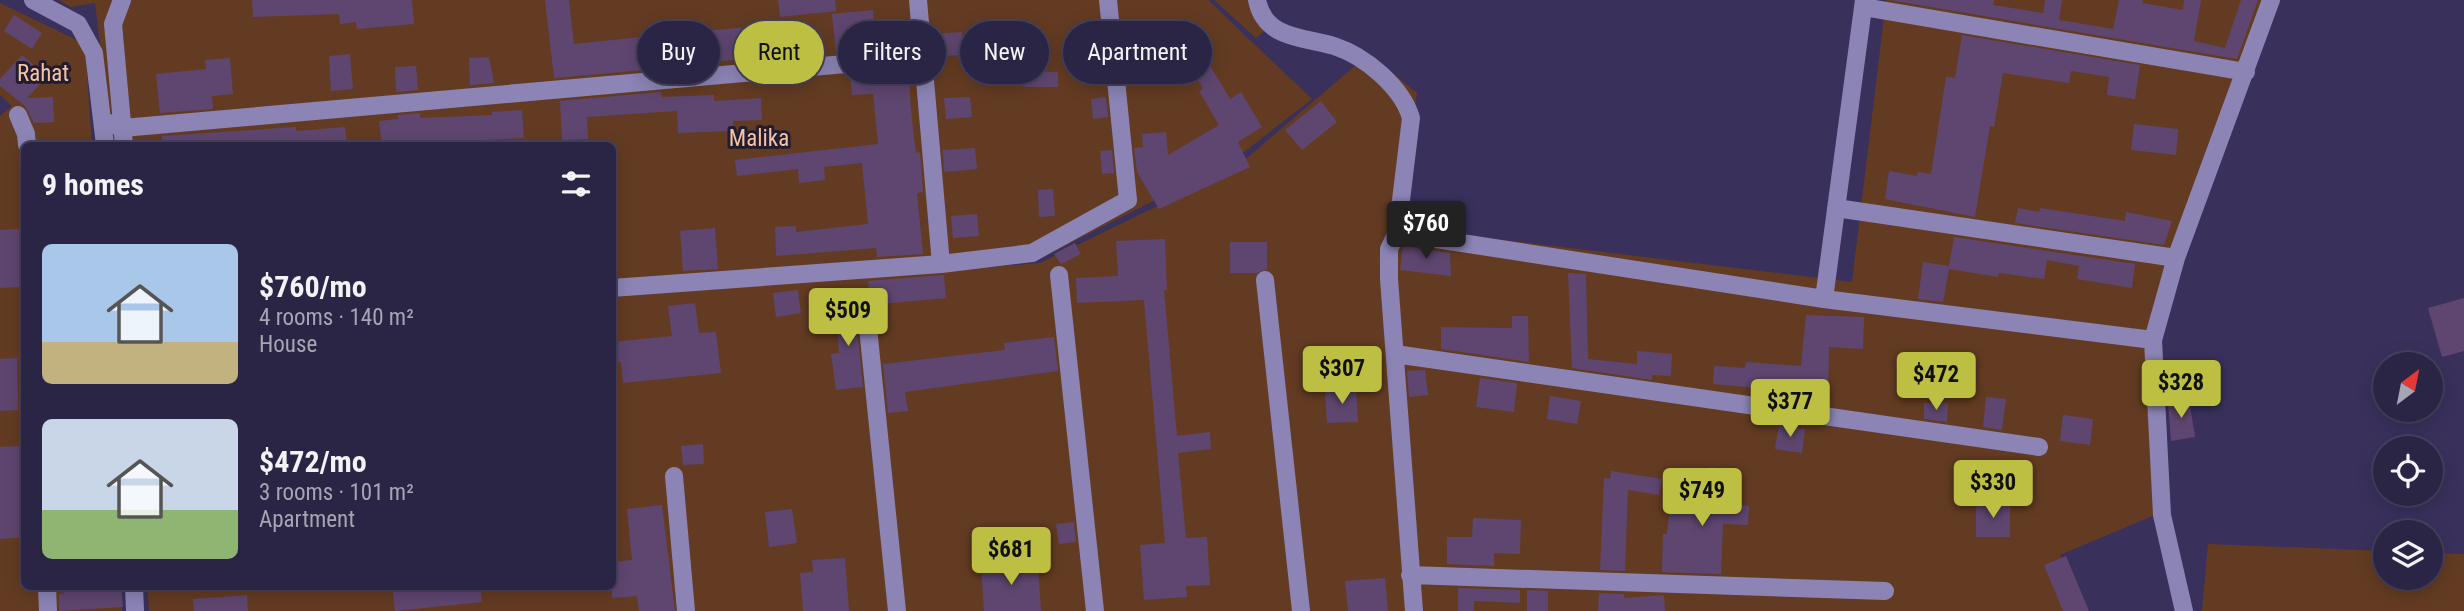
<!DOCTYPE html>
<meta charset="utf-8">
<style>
:root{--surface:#2b2545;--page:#332d4c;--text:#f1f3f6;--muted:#a6a5b3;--line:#47425e;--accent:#bdbf43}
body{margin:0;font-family:"Roboto Condensed",sans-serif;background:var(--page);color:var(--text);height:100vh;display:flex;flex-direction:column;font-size:26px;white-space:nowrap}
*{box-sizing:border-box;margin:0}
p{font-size:23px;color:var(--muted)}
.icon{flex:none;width:38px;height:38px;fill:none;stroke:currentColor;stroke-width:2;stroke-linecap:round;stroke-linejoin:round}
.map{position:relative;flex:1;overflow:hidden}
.sheet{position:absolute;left:21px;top:142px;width:595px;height:448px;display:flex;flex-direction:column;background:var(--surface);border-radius:10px;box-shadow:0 4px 18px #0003,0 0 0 2px var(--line)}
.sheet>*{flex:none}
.hud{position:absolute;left:637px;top:21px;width:665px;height:63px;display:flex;gap:14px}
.needle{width:46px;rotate:32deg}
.controls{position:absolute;left:2373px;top:352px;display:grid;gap:14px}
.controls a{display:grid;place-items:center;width:70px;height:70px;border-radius:50%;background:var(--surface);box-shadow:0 4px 18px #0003,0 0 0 2px var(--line);font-size:35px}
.price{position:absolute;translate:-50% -60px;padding:0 16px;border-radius:7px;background:var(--accent);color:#111;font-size:23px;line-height:46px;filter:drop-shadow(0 2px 4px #0008)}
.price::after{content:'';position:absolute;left:50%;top:42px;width:21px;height:16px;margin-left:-10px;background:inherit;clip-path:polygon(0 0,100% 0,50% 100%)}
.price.current{background:#222;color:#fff}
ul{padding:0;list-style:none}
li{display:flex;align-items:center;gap:21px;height:175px;padding:0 21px}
li span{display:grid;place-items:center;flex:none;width:196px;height:140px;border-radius:10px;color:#555}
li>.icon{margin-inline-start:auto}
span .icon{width:84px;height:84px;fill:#fffc;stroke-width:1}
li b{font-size:30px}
h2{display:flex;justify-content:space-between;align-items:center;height:84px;padding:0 21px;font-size:30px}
.pill{padding:0 24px;border-radius:32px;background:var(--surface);box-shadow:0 4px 18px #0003,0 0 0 2px var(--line);font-size:24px;line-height:63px}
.pill.current{background:var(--accent);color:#111}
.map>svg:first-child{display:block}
</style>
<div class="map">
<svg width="2464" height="611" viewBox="0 0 2464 611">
<rect width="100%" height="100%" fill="#39315c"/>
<!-- green -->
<path fill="#633b22" d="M59,0H1208L1312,99L1234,160L1039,259L613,286L612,145H112L95,3L71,7Z
M1214,0H1254L1271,25L1256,38Z
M1886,0H2264L2155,331L2164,511L2060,555L2086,611H149L147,586H612L613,297L1040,263L1234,169L1369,54L1417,93L1396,227L1852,282Z
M0,3L85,44L92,145H24V586H120L122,611H0V116L12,106L0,95Z
M2208,544L2385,551V578H2431V553L2464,554V611H2202Z"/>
<!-- building -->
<path fill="#5f4670" d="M252,0H412L414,24L357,29L356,22L340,24L339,14L253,17Z
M545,0H569L574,44L651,36L655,69L554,78Z
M778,0H835L836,11L780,17Z
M1890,0H1994L1993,5L2043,13L2045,0H2062L2059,20L2113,29L2119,0H2143L2142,3L2183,10L2184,0H2201L2194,41L2225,48L2241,0H2258L2237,59Z
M873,10L875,34L909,30L911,47L836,53L832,14Z
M14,15L42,33L32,49L4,31Z
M1153,21L1156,42L1124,46L1122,30H1128L1127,24Z
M782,24L785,56L695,63L693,32Z
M962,32L963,55L939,56L938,47L934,48L932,34Z
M1100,32L1102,58L1076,59L1075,34Z
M1962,35L2140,65L2135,99L2107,95L2109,77L2071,71L2069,83L2003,73L1994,127L1990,126L1975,217L1885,199L1889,171L1917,176L1918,172L1931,174L1946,77L1955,78Z
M350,54L353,89L331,91L329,56Z
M22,55L47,77L27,98L53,97L54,122L34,123L25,106L0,86V79Z
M489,57L494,83L470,85L469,58Z
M230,58L233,94L212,96L213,109L160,113L156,74L206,69L205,60Z
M1206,59L1230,99L1241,92L1262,127L1238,142L1250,167L1159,209L1137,172L1134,148L1143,147L1142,134L1166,132L1168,155L1219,125L1199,91L1203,89L1192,67Z
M416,66L418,90L396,92L395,67Z
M908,70L912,120L916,153L920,152L923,192L917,193L923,254L877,257L876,248L776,256L775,227L796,226V232L868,224L862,163L824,167L825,180L799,183L798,169L737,176L735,160L878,144L873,94L852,95L850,75Z
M1023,71L1058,72V87H1023Z
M661,92L662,97L714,95V101L761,98L762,120L733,121V131L678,133L677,111L587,117L588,139L562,140L560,101Z
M970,97L972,117L946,119L944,98Z
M1106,97L1108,117L1093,119L1091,99Z
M1321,101L1337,122L1302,150L1285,130Z
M522,110L524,138L382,145L379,121L398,119V115L420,113V118L492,115V112Z
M2134,124L2178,129L2176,155L2131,150Z
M296,127V131L345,127L347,145H162V136Z
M975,148L977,169L944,172L943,150Z
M1112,150L1114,173L1102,174L1100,151Z
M1053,189L1055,216L1039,217L1038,190Z
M2018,208L2039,212L2040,208L2125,221L2126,212L2172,221L2164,245L2015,223Z
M977,214L979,236L953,238L951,216Z
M715,228L718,269L683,271L680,231Z
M19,229L21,287L0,288V230Z
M1954,237L2135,264L2132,288L2077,279L2079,266L2047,260L2044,279L1999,273L1998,277L1949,269L1943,302L1918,299L1923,262L1949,266Z
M1165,239L1167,290H1164L1177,436L1210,432L1211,449L1178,453L1186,538L1207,537L1210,585L1186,586L1187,597L1144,600L1140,545L1165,543L1144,300L1077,303L1076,278L1118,276L1116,241Z
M1230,242H1267V269L1257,273H1230Z
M1075,243L1081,254L1061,264L1054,254Z
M1403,246L1450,253L1451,276L1400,270Z
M1568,273L1586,274L1588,359L1637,364V351L1672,354L1671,376L1652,375V380L1572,368Z
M944,275L946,298L870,305L868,281Z
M798,290L801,313L776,317L773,293Z
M2464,298V351L2442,357L2428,308Z
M858,302L860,320L857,329L863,387L836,390L831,354L839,353L835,304Z
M695,303L699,333L716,332L721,373L623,383L621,362L612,363V342L672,336L668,306Z
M1806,315L1864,317L1863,349L1829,347L1828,404L1803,401V392L1713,384L1714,366L1745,368L1746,362L1801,366Z
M1512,316H1528L1529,362L1441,349V327L1512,328Z
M1054,337L1058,371L905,392L908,411L888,413L883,364L1005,350L1004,343Z
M17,358L18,410L0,411V359Z
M1425,370L1428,395L1409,397L1407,371Z
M1480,378L1517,383L1514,412L1476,407Z
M1356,389L1358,422L1327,423L1325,391Z
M1550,396L1581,401L1577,424L1547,419Z
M1986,397L2006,399L2002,430L1983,427Z
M2189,398L2195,437L2171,441L2168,402Z
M1924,403H1948L1947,422L1924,419Z
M2063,415L2093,419L2090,445L2060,441Z
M1779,425L1805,429L1802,453L1775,449Z
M703,444L704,464L683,465L681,446Z
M21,446L24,537L0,539V447Z
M1710,467L1734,470L1730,504L1749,506L1748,525L1723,524L1721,574L1662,572L1663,534H1667L1670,503L1706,505Z
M1611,471L1662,479L1659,495L1628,490L1625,571L1600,570L1604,478L1610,479Z
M1976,504H2010V537H1976Z
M662,505L675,611H639L637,596L612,598V562L632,560L627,509Z
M792,509L797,543L769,547L765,512Z
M1473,518L1521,520L1520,554L1494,553V566L1447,564V537H1472Z
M1074,522L1076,542L1059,544L1056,524Z
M2066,556L2089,611H2063L2044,565Z
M845,558L849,611H803L800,573L813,572L812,560Z
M1038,562L1041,611H984L981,565Z
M1385,578L1388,611H1348L1345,581Z
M63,586H121L123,607L59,611V594H64Z
M392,586H480L482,602L395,611Z
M1458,588L1520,590V603L1474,601V611H1458Z
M1527,590L1548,591V611H1527Z
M1599,593L1624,594V598L1664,595L1665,611H1598Z
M247,595L248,611H194L193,599Z"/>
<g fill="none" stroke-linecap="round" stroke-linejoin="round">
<!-- minor -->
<path stroke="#8b84b5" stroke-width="18" d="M33,0L78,24L94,53L105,145
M122,0L113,24L124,145
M918,0L941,264
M1257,0C1265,40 1305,37 1334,46C1365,56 1402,87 1411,118L1397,233L1389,249V279L1414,611
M1863,7L2246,72
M18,115L26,134L27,145
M103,121L123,128L924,57
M1836,208L2176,258
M1397,233L1824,299L2153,340
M1059,275L1095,611
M1265,280L1301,611
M612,288L941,264L1032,253L1128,200L1108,0
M1824,299L1864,0
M868,328L897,611
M1395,354L2039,447
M674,476L686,611
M1410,575L1885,591
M47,586L48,611
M134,586L135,611
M2184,611L2162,515L2153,340L2176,258L2271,0"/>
</g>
<g text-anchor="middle" stroke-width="6" stroke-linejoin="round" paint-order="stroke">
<!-- park labels -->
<g font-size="23" fill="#f8c1a3" stroke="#201d30">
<text x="43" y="81">Rahat</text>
<text x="759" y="146">Malika</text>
</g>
</g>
</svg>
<div class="controls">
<a><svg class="needle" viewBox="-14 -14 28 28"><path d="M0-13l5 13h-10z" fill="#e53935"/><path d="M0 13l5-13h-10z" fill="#a6a5b3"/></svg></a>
<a><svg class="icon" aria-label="locate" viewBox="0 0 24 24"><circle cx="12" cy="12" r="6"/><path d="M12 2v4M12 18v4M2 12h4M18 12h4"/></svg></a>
<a><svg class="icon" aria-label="layers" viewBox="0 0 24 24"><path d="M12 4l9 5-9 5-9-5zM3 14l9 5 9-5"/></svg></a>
</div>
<b class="price current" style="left:1426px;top:261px">$760</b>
<b class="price" style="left:848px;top:348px">$509</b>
<b class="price" style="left:1342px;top:406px">$307</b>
<b class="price" style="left:1936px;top:412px">$472</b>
<b class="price" style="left:2181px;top:420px">$328</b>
<b class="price" style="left:1790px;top:439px">$377</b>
<b class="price" style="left:1993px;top:520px">$330</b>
<b class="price" style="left:1702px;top:528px">$749</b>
<b class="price" style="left:1011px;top:587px">$681</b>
<div class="hud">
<a class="pill">Buy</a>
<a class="pill current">Rent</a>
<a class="pill">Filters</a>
<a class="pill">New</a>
<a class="pill">Apartment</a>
</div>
<section class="sheet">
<h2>9 homes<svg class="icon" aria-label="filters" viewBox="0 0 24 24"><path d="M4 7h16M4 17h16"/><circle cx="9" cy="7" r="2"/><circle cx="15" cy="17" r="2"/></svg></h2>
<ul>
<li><span style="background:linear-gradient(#a9c7e8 70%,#c2b280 0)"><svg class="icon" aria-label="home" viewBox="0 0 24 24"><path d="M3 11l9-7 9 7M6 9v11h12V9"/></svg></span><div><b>$760/mo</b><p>4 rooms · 140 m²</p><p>House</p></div></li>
<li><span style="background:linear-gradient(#c9d6e8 65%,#8fb573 0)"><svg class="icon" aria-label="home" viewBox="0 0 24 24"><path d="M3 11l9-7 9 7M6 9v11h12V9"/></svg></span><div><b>$472/mo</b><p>3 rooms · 101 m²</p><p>Apartment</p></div></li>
</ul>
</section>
</div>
